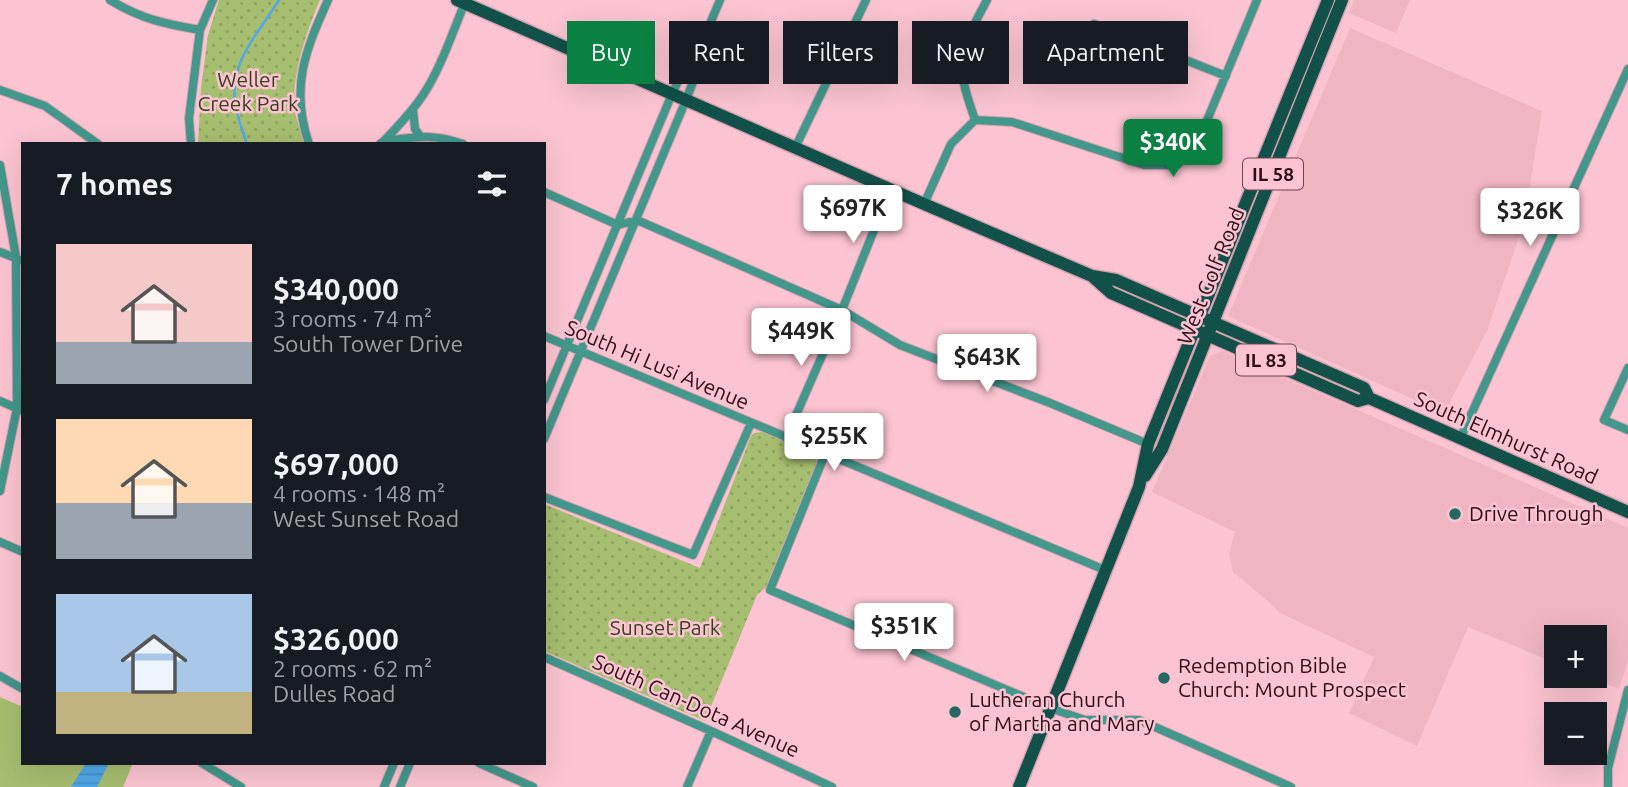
<!DOCTYPE html>
<meta charset="utf-8">
<style>
:root{--surface:#171b24;--page:#242831;--text:#f1f3f6;--muted:#9ea1a6;--accent:#0b8043}
body{margin:0;font-family:Ubuntu,sans-serif;background:var(--page);color:var(--text);height:100vh;display:flex;flex-direction:column;font-size:26px;white-space:nowrap}
*{box-sizing:border-box;margin:0}
p{font-size:23px;color:var(--muted)}
.icon{flex:none;width:38px;height:38px;fill:none;stroke:currentColor;stroke-width:2;stroke-linecap:round;stroke-linejoin:round}
.map{position:relative;flex:1;overflow:hidden}
.panel{position:absolute;left:21px;top:142px;width:525px;height:623px;display:flex;flex-direction:column;background:var(--surface);border-radius:0px;box-shadow:0 7px 28px #0002}
.panel>*{flex:none}
.hud{position:absolute;left:567px;top:21px;width:665px;height:63px;display:flex;gap:14px}
.controls{position:absolute;left:1544px;top:625px;display:grid;gap:14px}
.controls a{display:grid;place-items:center;width:63px;height:63px;border-radius:0px;background:var(--surface);box-shadow:0 7px 28px #0002;font-size:35px}
.price{position:absolute;translate:-50% -60px;padding:0 16px;border-radius:7px;background:#fff;color:#222;font-size:23px;line-height:46px;filter:drop-shadow(0 2px 4px #0008)}
.price::after{content:'';position:absolute;left:50%;top:42px;width:21px;height:16px;margin-left:-10px;background:inherit;clip-path:polygon(0 0,100% 0,50% 100%)}
.price.selected{background:var(--accent);color:#fff}
ul{padding:0;list-style:none}
li{display:flex;align-items:center;gap:21px;height:175px;padding:0 35px}
li span{display:grid;place-items:center;flex:none;width:196px;height:140px;border-radius:0px;color:#555}
li>.icon{margin-inline-start:auto}
span .icon{width:84px;height:84px;fill:#fffc;stroke-width:1}
li b{font-size:30px}
h2{display:flex;justify-content:space-between;align-items:center;height:84px;padding:0 35px;font-size:30px}
.chip{padding:0 24px;border-radius:0px;background:var(--surface);box-shadow:0 7px 28px #0002;font-size:24px;line-height:63px}
.chip.selected{background:var(--accent);color:#fff}
.map>svg:first-child{display:block}
</style>
<div class="map">
<svg width="1628" height="787" viewBox="0 0 1628 787">
<defs>
<pattern id="park-dots" width="8" height="8" patternUnits="userSpaceOnUse" patternTransform="scale(1.75)"><rect width="8" height="8" fill="#a6be6f"/><path d="M2 2h.1M6 6h.1" fill="none" stroke="#8fa25f" stroke-width="1.8" stroke-linecap="round"/></pattern>
<pattern id="water-rules" width="6" height="5" patternUnits="userSpaceOnUse" patternTransform="scale(1.75)"><rect width="6" height="5" fill="#50a8e8"/><path d="M0 2.5h6" fill="none" stroke="#468fc6"/></pattern>
</defs>
<rect width="100%" height="100%" fill="#fcc4d2"/>
<!-- built -->
<path fill="#f0b5c3" d="M1354,0H1410L1396,33L1349,13Z
M1350,28L1542,111L1524,222L1487,331L1444,413L1228,316Z
M1222,351L1528,484L1628,528V661L1619,689L1587,676H1594V637H1556V663L1468,627L1417,746L1349,713L1374,657L1280,613L1269,602L1233,572L1229,553L1235,532L1152,492L1210,356Z"/>
<!-- green -->
<path fill="#a6be6f" d="M0,697L23,707V763H133L123,787H0Z"/>
<!-- park -->
<path fill="url(#park-dots)" d="M219,0H320C306,33 291,75 295,112C297,122 302,134 306,143L198,144L201,88L208,35Z
M762,432L815,454L818,464L767,586L757,595L705,721L544,651V504L700,568L751,436L754,433Z"/>
<!-- water -->
<path fill="url(#water-rules)" d="M86,763H109L97,787H71Z"/>
<g fill="none" stroke-linecap="round" stroke-linejoin="round">
<!-- stream -->
<path stroke="#50a8e8" stroke-width="2.5" d="M247,144C242,129 236,115 235,100C230,61 260,31 279,0"/>
<defs>
<path id="minor" d="M110,0C141,19 165,24 200,30
M1094,24L1226,76
M0,90L45,106L98,144
M413,110L415,129L420,136
M975,120L1012,122L1144,165H1177L1198,142L1257,0
M975,120C969,101 960,80 963,61C965,39 977,19 987,0
M384,141C416,137 432,133 463,144
M191,144L189,118L200,30L213,0
M309,144C290,88 305,51 328,0
M380,144L384,141C397,127 412,112 423,95C441,68 453,31 466,0
M795,148L866,0
M0,165L16,257L17,408L0,491
M544,192L618,225L637,220L842,310L900,345L1050,403L1148,444
M924,204L951,144L975,120
M0,252L23,261
M544,336L1105,570
M1628,368L1604,420L1628,430
M544,400L672,94L690,56L704,38L720,0
M0,401L23,411
M786,438L842,310L890,190
M544,439L686,100L702,59L704,38
M1460,439L1628,69
M825,454L770,590L1050,708L1085,720H1139L1291,787
M544,497L693,555L751,423
M0,542L23,552
M544,657L711,731L832,787
M0,676L23,689
M202,763L241,787
M479,763L533,787
M384,787L394,763
M400,787L410,763
M687,787L711,731
M1608,787V768L1628,690"/>
<path id="primary" d="M457,0L924,204L1092,276L1116,280L1364,388L1369,398
M1092,276L1111,293L1358,401L1369,398L1628,512
M1145,476L1162,449L1342,0
M1019,787L1139,487L1148,444L1328,0"/>
</defs>
<!-- minor casing -->
<use href="#minor" stroke="#d7a3b1" stroke-width="10"/>
<!-- primary casing -->
<use href="#primary" stroke="#d7a3b1" stroke-width="15"/>
<!-- minor -->
<use href="#minor" stroke="#43978b" stroke-width="8"/>
<!-- primary -->
<use href="#primary" stroke="#125149" stroke-width="12"/>
</g>
<!-- markers -->
<g fill="#226a61" stroke="#fcc4d2" stroke-width="2.5">
<circle cx="1455" cy="514" r="7"/>
<circle cx="1164" cy="678" r="7"/>
<circle cx="955" cy="712" r="7"/>
</g>
<g text-anchor="middle" stroke-width="5" stroke-linejoin="round" paint-order="stroke">
<!-- shield labels -->
<g fill="#fcc4d2" stroke="#6c4450" stroke-width="2">
<rect x="1243" y="158.5" width="60" height="31" rx="5"/>
<rect x="1236" y="344.5" width="60" height="31" rx="5"/>
</g>
<g font-size="19" font-weight="bold" fill="#2e0d18">
<text x="1273" y="181">IL 58</text>
<text x="1266" y="367">IL 83</text>
</g>
<!-- park labels -->
<g font-size="21" fill="#37431b" stroke="#fcc4d2">
<text x="248" y="87">Weller<tspan x="248" dy="24">Creek Park</tspan></text>
<text x="665" y="635">Sunset Park</text>
</g>
<!-- street labels -->
<g font-size="21" fill="#2e0d18" stroke="#fcc4d2">
<text transform="translate(1211 276) rotate(-68)" y="7">West Golf Road</text>
<text transform="translate(657 365) rotate(23)" y="7">South Hi Lusi Avenue</text>
<text transform="translate(1506 438) rotate(24)" y="7">South Elmhurst Road</text>
<text transform="translate(696 706) rotate(24)" y="7">South Can-Dota Avenue</text>
</g>
<!-- poi labels -->
<g font-size="21" fill="#2e0d18" stroke="#fcc4d2" text-anchor="start">
<text x="1469" y="521">Drive Through</text>
<text x="1178" y="673">Redemption Bible<tspan x="1178" dy="24">Church: Mount Prospect</tspan></text>
<text x="969" y="707">Lutheran Church<tspan x="969" dy="24">of Martha and Mary</tspan></text>
</g>
</g>
</svg>
<div class="controls">
<a>+</a>
<a>−</a>
</div>
<b class="price selected" style="left:1173px;top:179px">$340K</b>
<b class="price" style="left:853px;top:245px">$697K</b>
<b class="price" style="left:1530px;top:248px">$326K</b>
<b class="price" style="left:801px;top:368px">$449K</b>
<b class="price" style="left:987px;top:394px">$643K</b>
<b class="price" style="left:834px;top:473px">$255K</b>
<b class="price" style="left:904px;top:663px">$351K</b>
<div class="hud">
<a class="chip selected">Buy</a>
<a class="chip">Rent</a>
<a class="chip">Filters</a>
<a class="chip">New</a>
<a class="chip">Apartment</a>
</div>
<section class="panel">
<h2>7 homes<svg class="icon" aria-label="filters" viewBox="0 0 24 24"><path d="M4 7h16M4 17h16"/><circle cx="9" cy="7" r="2"/><circle cx="15" cy="17" r="2"/></svg></h2>
<ul>
<li><span style="background:linear-gradient(#f6c9c9 70%,#9aa5b1 0)"><svg class="icon" aria-label="home" viewBox="0 0 24 24"><path d="M3 11l9-7 9 7M6 9v11h12V9"/></svg></span><div><b>$340,000</b><p>3 rooms · 74 m²</p><p>South Tower Drive</p></div></li>
<li><span style="background:linear-gradient(#ffd9b3 60%,#9aa5b1 0)"><svg class="icon" aria-label="home" viewBox="0 0 24 24"><path d="M3 11l9-7 9 7M6 9v11h12V9"/></svg></span><div><b>$697,000</b><p>4 rooms · 148 m²</p><p>West Sunset Road</p></div></li>
<li><span style="background:linear-gradient(#a9c7e8 70%,#c2b280 0)"><svg class="icon" aria-label="home" viewBox="0 0 24 24"><path d="M3 11l9-7 9 7M6 9v11h12V9"/></svg></span><div><b>$326,000</b><p>2 rooms · 62 m²</p><p>Dulles Road</p></div></li>
</ul>
</section>
</div>
